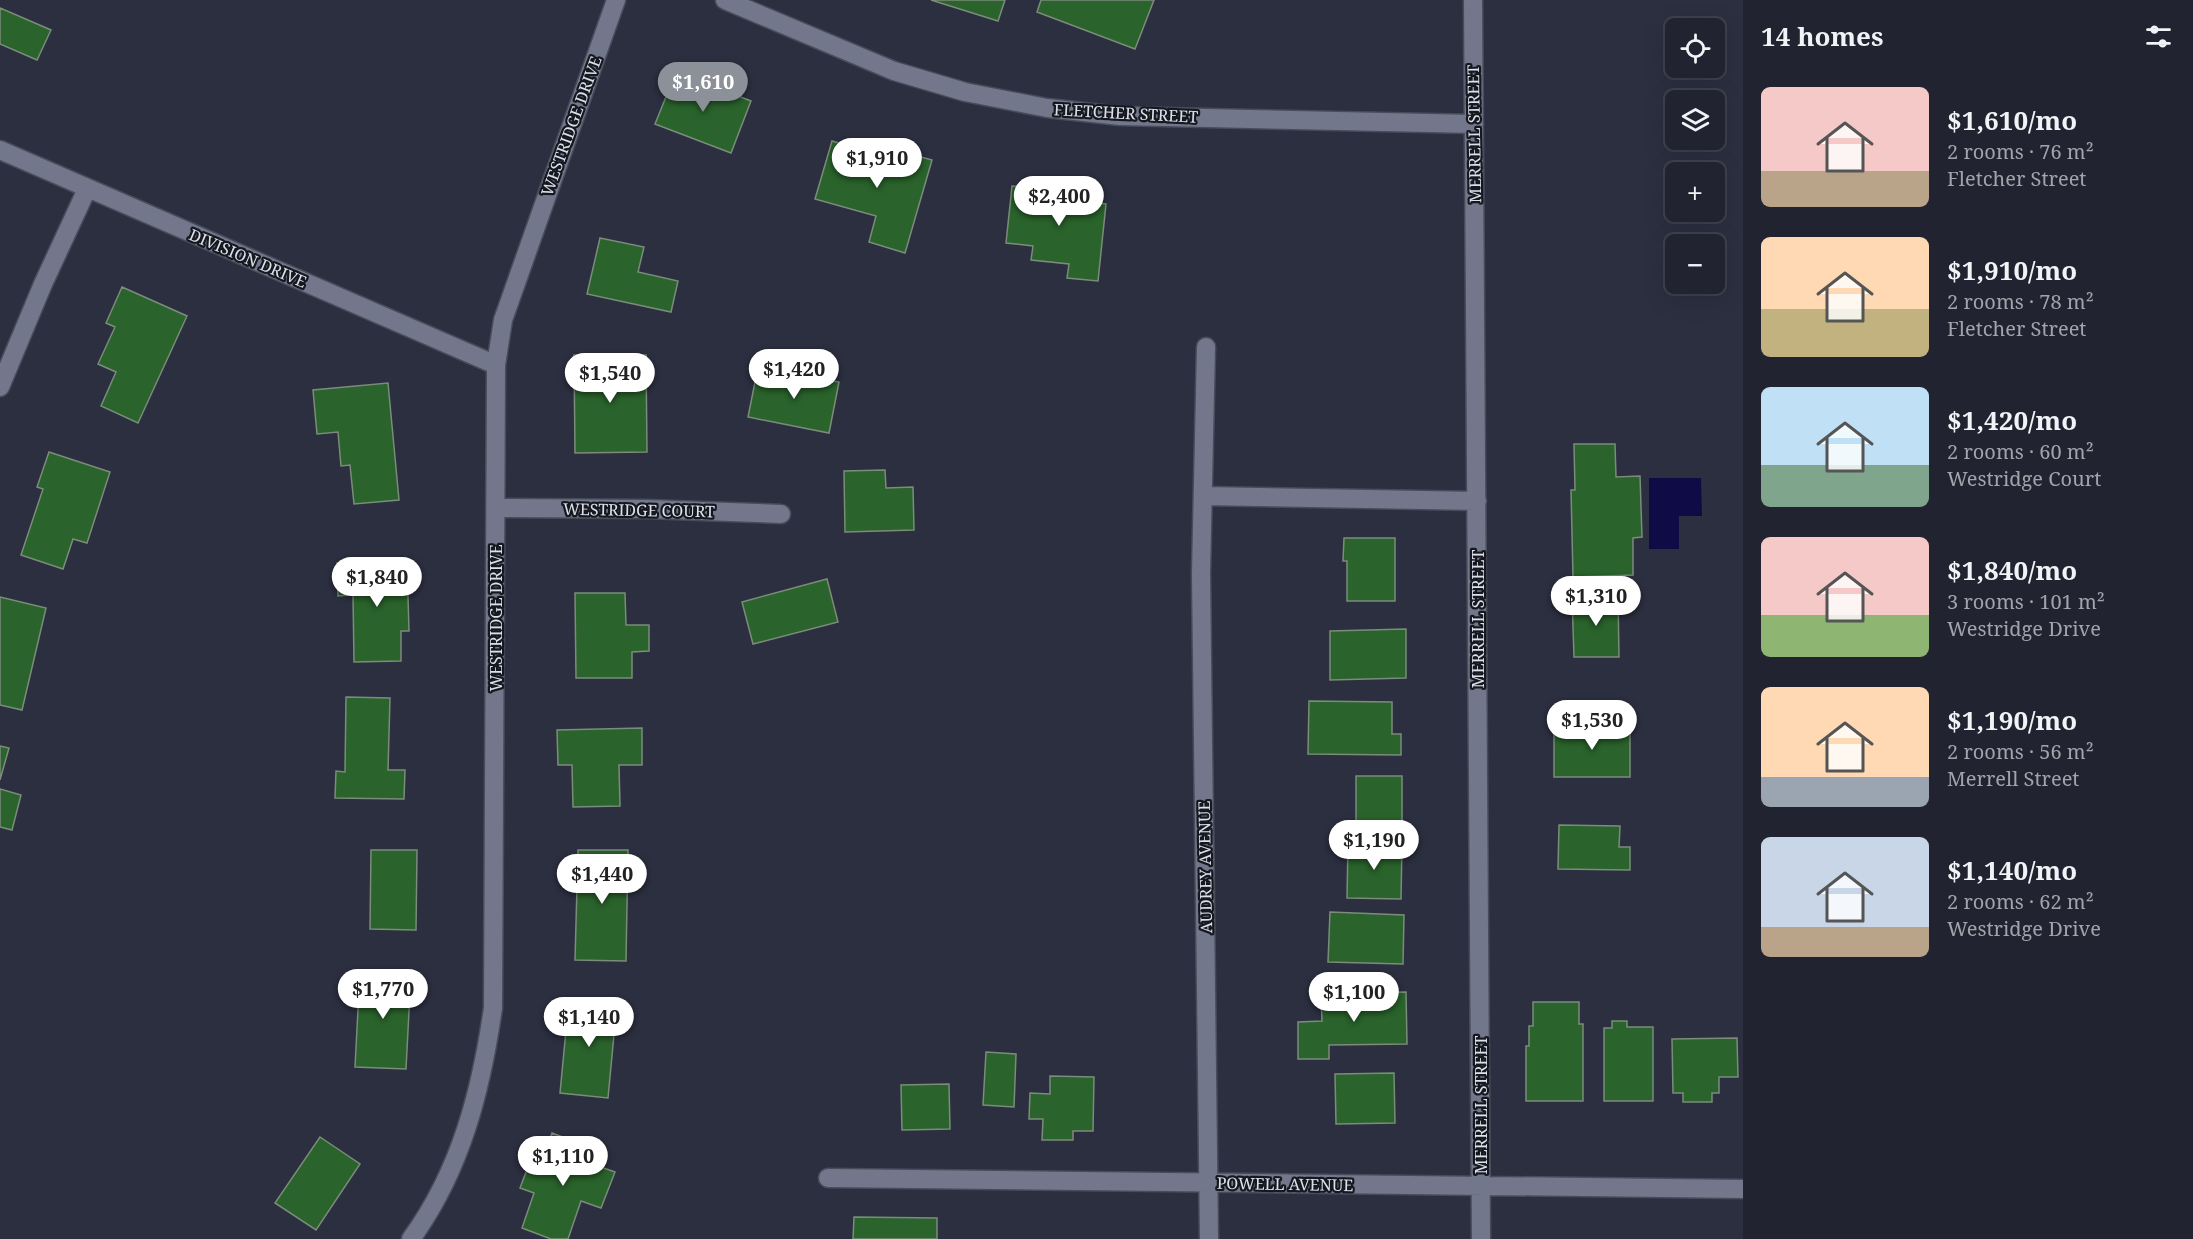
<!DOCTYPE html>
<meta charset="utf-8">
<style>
:root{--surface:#212330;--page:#2d2f3c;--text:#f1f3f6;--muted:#a2a4ab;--line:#3e404c;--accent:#8c9099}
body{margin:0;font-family:"Noto Serif",serif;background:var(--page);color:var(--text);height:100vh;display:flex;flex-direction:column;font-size:22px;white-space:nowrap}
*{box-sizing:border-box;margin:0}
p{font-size:20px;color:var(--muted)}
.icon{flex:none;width:33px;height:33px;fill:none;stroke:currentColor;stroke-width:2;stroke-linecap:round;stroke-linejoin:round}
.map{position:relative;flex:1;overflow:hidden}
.drawer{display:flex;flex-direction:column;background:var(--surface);width:450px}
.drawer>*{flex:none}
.tools{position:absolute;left:1665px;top:18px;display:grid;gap:12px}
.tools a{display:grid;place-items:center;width:60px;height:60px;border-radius:9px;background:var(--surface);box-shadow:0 6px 24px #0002,0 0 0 2px var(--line);font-size:30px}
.price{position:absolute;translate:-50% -51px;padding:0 14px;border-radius:21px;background:#fff;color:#222;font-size:20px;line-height:39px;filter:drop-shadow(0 2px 3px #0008)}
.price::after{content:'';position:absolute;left:50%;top:36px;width:18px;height:14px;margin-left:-9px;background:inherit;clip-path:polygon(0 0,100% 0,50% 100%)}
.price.on{background:var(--accent);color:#fff}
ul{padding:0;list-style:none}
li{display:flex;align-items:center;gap:18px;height:150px;padding:0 18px}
li span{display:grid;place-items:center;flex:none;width:168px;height:120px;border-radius:9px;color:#555}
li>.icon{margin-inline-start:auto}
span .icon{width:72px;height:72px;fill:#fffc;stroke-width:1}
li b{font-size:26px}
h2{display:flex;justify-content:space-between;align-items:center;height:72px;padding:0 18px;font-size:26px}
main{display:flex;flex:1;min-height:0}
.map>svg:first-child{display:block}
</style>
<main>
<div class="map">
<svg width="1743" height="1239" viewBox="0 0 1743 1239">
<rect width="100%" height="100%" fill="#2c2f40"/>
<!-- water -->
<path fill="#0f0b47" d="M1649,478H1701L1702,516H1679V549H1649Z"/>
<!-- building -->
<path fill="#2a632b" stroke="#7b8c7b" stroke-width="1.5" d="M931,0H1005L998,21Z
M1041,0H1154L1135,49L1037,12Z
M0,8L51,30L37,60L0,44Z
M676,72L751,101L731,153L655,124Z
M832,141L889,157L892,149L932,160L905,253L869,242L876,216L815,199Z
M1052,182L1088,185L1086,202L1106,204L1098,281L1067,278L1069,264L1031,260L1033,246L1006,243L1012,186L1051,190Z
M600,238L644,247L638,272L678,281L671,312L587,294Z
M122,287L187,316L138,423L101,406L116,372L98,364L115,327L106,323Z
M574,355H646L647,452L575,453Z
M758,367L839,382L829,433L748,417Z
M388,383L399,500L354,504L350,465L341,466L338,432L317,434L313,390Z
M1574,444H1615L1616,477L1640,476L1642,537L1633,538V575L1573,577L1571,490H1575Z
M49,452L110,472L87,543L73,539L63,569L21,555L43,489L37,487Z
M885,470L886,488L913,487L914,530L845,532L844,471Z
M1344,538H1395V601H1347V561H1343Z
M407,562L409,631H401V661L354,662L353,595L338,596L337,563Z
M827,579L838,622L753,644L742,602Z
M575,593H625L626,625H649V651L632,652V678H576Z
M1618,596L1619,657H1574L1572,597Z
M0,597L46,608L22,710L0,705Z
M1406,629V678L1330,680V631Z
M346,697L390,698L388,770H405L404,799L335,798L336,771L345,772Z
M1309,701L1392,702V734H1401V755L1308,754Z
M1554,725L1630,726V777H1554Z
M642,728V765H619L620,806L573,807L572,765H558L557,730Z
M0,746L9,748L0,780Z
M1356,776H1402V832H1356Z
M0,789L21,795L12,830L0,827Z
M1559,825L1620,826L1619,847H1630V870L1558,869Z
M1348,843L1402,844L1401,899L1347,898Z
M371,850H417L416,930L370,929Z
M578,850H628L626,961L575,960Z
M1330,912L1404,915L1403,964L1328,962Z
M360,971L411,973L406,1069L355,1067Z
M1406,992L1407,1044L1329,1045V1059H1298V1022L1322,1021L1321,993Z
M569,999L617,1003L608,1098L560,1093Z
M1533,1002H1579V1024H1583V1101H1526V1046H1529V1026H1533Z
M1612,1021H1627V1027H1653V1101H1604V1028H1612Z
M1737,1038L1738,1077H1719V1093H1712V1102H1683V1093H1673L1672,1039Z
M986,1052L1016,1054L1014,1107L983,1105Z
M1394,1073L1395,1123L1336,1124L1335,1074Z
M1050,1076L1094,1077L1093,1131H1073V1140H1042L1043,1119H1029L1030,1093L1050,1094Z
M949,1084L950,1129L902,1130L901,1085Z
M552,1133L600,1151L595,1165L615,1172L601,1208L581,1201L568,1239H551L522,1228L534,1193L520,1188L531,1159L541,1163Z
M320,1137L360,1164L316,1230L275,1203Z
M854,1217L937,1218V1239H853Z"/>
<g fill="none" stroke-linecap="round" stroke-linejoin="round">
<defs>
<path id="minor" d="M725,0L894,71L965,92L1047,108L1120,116L1474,124
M1473,0L1481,1239
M0,150L496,365
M1206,347L1201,574L1209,1239
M0,387L43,284L87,189
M1204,496L1477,501
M496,508L647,509L781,514
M828,1178L1743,1189
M411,1239C461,1170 481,1091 493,1008L496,365L503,320L616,0"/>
</defs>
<!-- minor casing -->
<use href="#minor" stroke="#484b5a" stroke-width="21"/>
<!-- minor -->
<use href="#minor" stroke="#72778b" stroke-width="18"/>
</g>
<g text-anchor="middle" stroke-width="4.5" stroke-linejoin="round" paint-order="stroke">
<!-- street labels -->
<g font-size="16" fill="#dde0eb" stroke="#161820">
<text transform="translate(1126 113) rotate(3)" y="6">FLETCHER STREET</text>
<text transform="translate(571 126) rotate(-70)" y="6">WESTRIDGE DRIVE</text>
<text transform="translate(1474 134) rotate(-91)" y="6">MERRELL STREET</text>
<text transform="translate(248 258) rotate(23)" y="6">DIVISION DRIVE</text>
<text transform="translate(639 510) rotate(1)" y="6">WESTRIDGE COURT</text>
<text transform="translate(496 618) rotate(-90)" y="6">WESTRIDGE DRIVE</text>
<text transform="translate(1478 619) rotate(-90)" y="6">MERRELL STREET</text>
<text transform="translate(1205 867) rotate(-91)" y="6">AUDREY AVENUE</text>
<text transform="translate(1481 1105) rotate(-90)" y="6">MERRELL STREET</text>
<text transform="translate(1285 1184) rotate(1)" y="6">POWELL AVENUE</text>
</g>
</g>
</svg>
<div class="tools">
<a><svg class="icon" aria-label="locate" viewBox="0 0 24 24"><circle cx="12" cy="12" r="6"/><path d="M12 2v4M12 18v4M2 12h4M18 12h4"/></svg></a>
<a><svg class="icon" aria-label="layers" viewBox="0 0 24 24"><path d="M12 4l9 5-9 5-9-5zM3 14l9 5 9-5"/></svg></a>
<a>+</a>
<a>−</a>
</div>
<b class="price on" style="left:703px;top:113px">$1,610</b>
<b class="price" style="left:877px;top:189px">$1,910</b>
<b class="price" style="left:1059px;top:227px">$2,400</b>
<b class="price" style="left:794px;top:400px">$1,420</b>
<b class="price" style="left:610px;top:404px">$1,540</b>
<b class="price" style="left:377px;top:608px">$1,840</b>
<b class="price" style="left:1596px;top:627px">$1,310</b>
<b class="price" style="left:1592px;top:751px">$1,530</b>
<b class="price" style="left:1374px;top:871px">$1,190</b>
<b class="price" style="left:602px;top:905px">$1,440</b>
<b class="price" style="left:383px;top:1020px">$1,770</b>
<b class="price" style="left:1354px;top:1023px">$1,100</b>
<b class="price" style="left:589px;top:1048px">$1,140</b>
<b class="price" style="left:563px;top:1187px">$1,110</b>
</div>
<section class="drawer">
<h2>14 homes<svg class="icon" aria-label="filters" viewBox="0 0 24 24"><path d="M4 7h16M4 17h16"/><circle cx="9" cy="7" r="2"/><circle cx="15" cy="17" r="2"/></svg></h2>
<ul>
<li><span style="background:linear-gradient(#f6c9c9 70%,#b9a48a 0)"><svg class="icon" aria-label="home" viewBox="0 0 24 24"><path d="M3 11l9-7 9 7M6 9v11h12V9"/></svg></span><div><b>$1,610/mo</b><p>2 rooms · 76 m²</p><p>Fletcher Street</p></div></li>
<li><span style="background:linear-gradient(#ffd9b3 60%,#c2b280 0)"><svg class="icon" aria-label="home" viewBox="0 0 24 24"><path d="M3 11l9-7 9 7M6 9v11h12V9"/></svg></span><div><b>$1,910/mo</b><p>2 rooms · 78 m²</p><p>Fletcher Street</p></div></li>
<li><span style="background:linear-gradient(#bfe0f5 65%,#7fa58c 0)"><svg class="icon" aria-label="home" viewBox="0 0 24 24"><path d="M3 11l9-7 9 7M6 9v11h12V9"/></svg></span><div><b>$1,420/mo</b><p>2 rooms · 60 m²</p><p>Westridge Court</p></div></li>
<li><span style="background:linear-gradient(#f6c9c9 65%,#8fb573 0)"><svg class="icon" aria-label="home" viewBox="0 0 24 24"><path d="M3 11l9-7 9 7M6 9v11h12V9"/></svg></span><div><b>$1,840/mo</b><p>3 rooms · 101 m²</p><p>Westridge Drive</p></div></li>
<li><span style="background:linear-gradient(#ffd9b3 75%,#9aa5b1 0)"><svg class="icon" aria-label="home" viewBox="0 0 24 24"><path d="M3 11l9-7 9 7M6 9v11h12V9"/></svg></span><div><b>$1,190/mo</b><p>2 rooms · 56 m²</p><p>Merrell Street</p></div></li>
<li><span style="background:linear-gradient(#c9d6e8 75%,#b9a48a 0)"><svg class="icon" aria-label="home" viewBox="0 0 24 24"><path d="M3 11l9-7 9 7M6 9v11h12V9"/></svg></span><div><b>$1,140/mo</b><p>2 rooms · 62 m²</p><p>Westridge Drive</p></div></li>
</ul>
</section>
</main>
